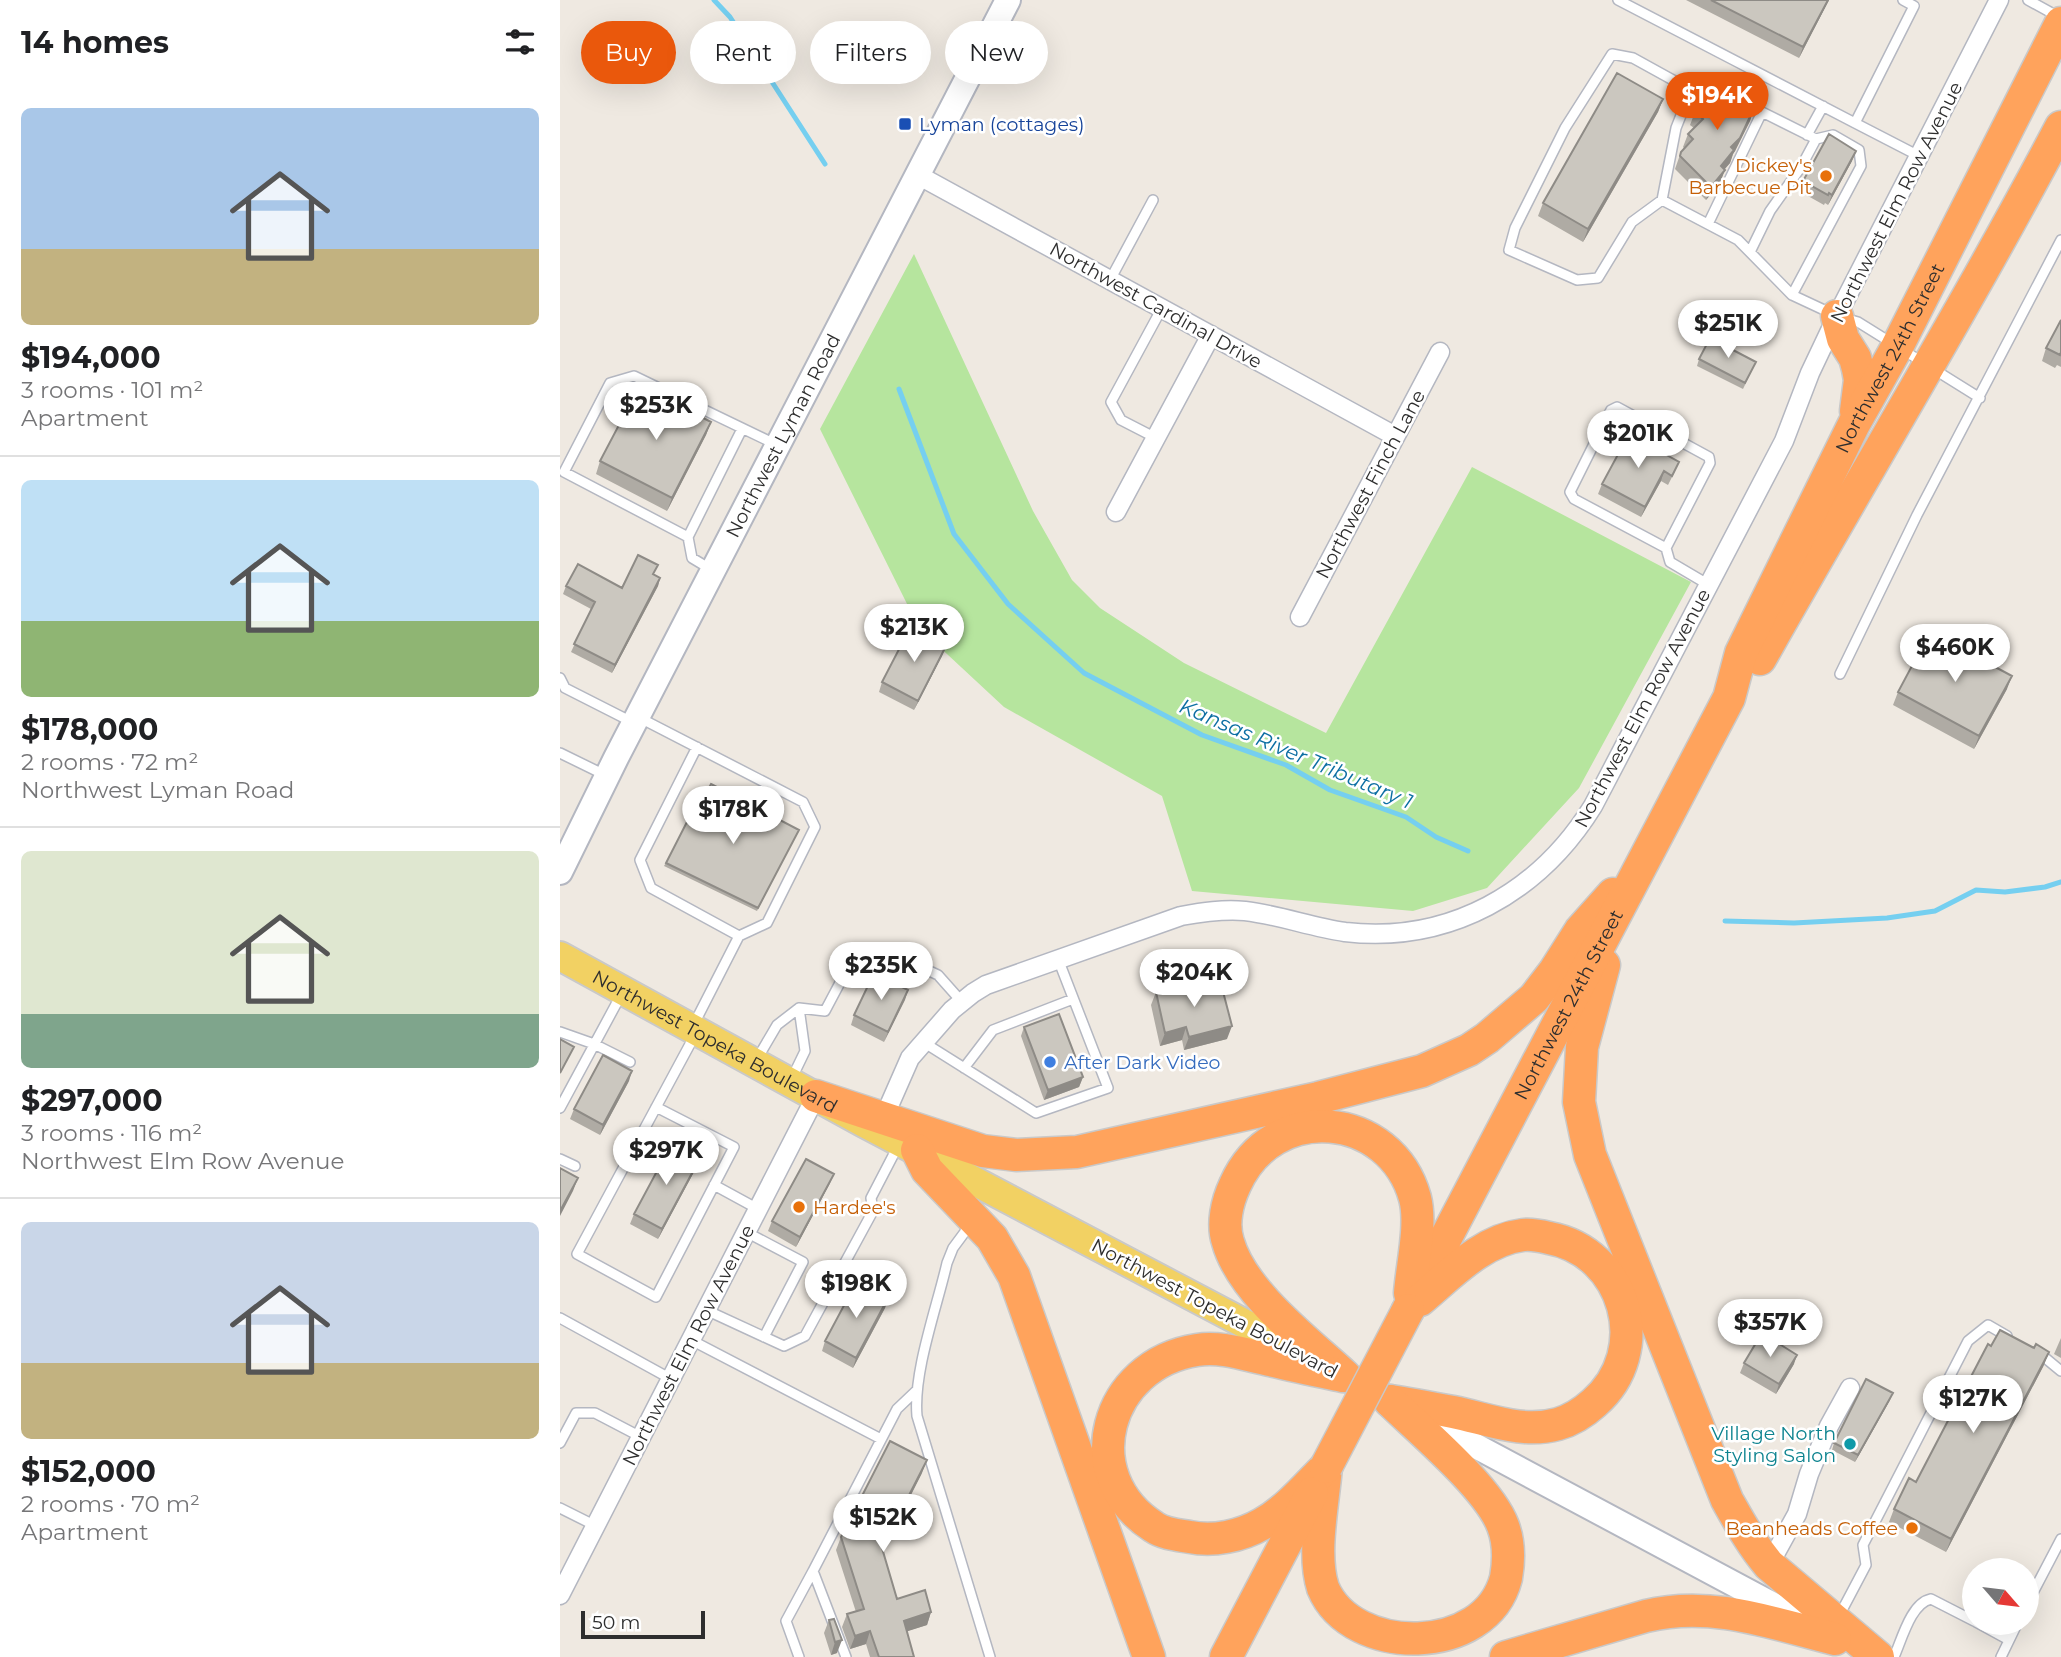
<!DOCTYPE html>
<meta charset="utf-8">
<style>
:root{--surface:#fff;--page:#f2f2f2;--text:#202124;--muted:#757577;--line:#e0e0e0;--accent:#ea580c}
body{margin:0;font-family:Montserrat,sans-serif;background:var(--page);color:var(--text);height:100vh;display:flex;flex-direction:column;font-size:26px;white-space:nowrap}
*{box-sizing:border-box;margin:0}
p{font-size:23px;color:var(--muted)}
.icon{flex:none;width:38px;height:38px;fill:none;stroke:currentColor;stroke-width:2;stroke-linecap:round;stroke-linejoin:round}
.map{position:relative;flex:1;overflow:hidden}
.details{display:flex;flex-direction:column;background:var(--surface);width:560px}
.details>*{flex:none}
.guide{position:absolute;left:21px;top:21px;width:665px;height:63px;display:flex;gap:14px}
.needle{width:46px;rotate:118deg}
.controls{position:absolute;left:1402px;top:1558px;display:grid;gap:14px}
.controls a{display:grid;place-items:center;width:77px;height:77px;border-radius:50%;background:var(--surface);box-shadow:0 7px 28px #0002;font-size:35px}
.scale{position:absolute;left:21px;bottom:18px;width:124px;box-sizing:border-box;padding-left:7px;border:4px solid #2e2e2e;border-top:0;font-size:19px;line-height:24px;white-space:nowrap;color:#2e2e2e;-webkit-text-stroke:5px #fff;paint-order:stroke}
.price{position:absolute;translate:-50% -60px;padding:0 16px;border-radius:24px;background:#fff;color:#222;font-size:23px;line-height:46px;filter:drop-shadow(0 2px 4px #0008)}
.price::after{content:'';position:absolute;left:50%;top:42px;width:21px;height:16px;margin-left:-10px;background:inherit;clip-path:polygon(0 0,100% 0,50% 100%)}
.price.selected{background:var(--accent);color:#fff}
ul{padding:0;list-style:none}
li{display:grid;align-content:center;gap:14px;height:371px;padding:0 21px}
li+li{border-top:2px solid var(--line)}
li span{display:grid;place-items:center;height:217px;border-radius:10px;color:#555}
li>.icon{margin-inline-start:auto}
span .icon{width:126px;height:126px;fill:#fffc;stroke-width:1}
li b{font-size:30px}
h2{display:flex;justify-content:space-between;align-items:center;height:84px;padding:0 21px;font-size:30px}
.chip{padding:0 24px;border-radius:32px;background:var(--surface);box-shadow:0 7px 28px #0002;font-size:24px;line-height:63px}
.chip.selected{background:var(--accent);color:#fff}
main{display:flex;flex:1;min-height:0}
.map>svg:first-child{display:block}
</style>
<main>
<section class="details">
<h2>14 homes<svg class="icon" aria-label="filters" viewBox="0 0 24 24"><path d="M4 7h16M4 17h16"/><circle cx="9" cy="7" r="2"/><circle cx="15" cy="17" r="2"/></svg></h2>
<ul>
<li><span style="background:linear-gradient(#a9c7e8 65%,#c2b280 0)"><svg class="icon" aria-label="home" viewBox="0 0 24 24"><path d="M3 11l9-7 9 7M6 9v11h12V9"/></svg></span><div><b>$194,000</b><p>3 rooms · 101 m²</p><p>Apartment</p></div></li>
<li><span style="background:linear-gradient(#bfe0f5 65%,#8fb573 0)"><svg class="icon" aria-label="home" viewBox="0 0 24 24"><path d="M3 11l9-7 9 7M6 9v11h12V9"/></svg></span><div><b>$178,000</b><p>2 rooms · 72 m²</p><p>Northwest Lyman Road</p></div></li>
<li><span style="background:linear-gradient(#dfe7d0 75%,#7fa58c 0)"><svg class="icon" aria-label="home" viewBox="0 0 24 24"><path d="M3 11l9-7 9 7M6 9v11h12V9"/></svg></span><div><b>$297,000</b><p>3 rooms · 116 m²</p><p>Northwest Elm Row Avenue</p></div></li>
<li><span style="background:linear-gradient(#c9d6e8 65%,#c2b280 0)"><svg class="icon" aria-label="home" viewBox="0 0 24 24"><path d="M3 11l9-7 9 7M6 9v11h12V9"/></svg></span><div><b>$152,000</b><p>2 rooms · 70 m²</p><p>Apartment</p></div></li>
</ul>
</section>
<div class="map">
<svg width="1501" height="1657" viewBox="0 0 1501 1657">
<rect width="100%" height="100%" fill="#efe9e1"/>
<!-- green -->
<path fill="#b6e59e" d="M354,254L473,511L512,580L540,608L624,663L766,733L912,467L1131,582L1019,788L927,888L853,911L632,891L602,796L444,707L359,628L260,429Z"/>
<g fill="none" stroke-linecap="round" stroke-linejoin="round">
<!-- stream -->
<path stroke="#75cff0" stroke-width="5" d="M154,0L170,17L265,164
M339,389L394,534L448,604L524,673L642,735L726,765L770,790L846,817L876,837L908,851
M1165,921L1234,923L1327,918L1375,911L1416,890L1445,892L1485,887L1501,882"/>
<defs>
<path id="lane" d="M1058,0L1295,123
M1343,0L1354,6L1295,123L1359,156
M1468,0L1499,17
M1247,135L1263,106
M1102,200L1116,128L1131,90L1073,58L1052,54L1005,128L955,228L949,250L1017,280L1038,278L1072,222L1102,200L1178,240L1232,295L1277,316L1298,322L1420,398
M1148,224L1202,112L1256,139
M1190,252L1210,211L1241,167L1256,139L1273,135L1299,150L1301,166L1232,295
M550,280L593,200
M596,438L561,420L551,402L602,308
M128,537L182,429
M1106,548L1150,463L1149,457L1057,407L1051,410L1010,492L1014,499L1106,548L1110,562L1149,585
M152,570L132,558L128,537L4,472L50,383L74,376L215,444
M1280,674L1357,515L1501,240
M0,678L5,688L72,722
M80,718L243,802L255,827L207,923L179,936L134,1024
M137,747L80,860L91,888L179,936
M0,753L45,775
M0,1032L34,1044L70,1062
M363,1042L476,1113L548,1088L498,959
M197,1059L217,1025L239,1008L265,1011L292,960L320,948L378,975L402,1002
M404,1068L433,1030L513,999
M231,1080L245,1051L239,1008
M96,1107L174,1147L96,1297L17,1254L136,1033
M0,1108L61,995
M0,1159L15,1166
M154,1185L198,1209
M410,1225L393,1248L387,1263C377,1307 353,1372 357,1416L430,1657
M186,1232L243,1262L204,1337
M146,1310L224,1346L245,1336L313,1211L311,1198L338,1146
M0,1318L111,1379
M131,1340L321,1439
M1478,1352L1501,1371
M0,1443L16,1413H35L81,1437
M0,1508L36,1526
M1466,1606L1501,1539
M1278,1618L1306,1565L1303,1545L1408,1341L1428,1325L1447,1336
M1416,1622L1449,1640
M239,1657L226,1621L253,1571
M286,1657L253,1571L337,1409L357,1390
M1334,1657C1342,1639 1351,1603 1371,1599L1414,1621
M1441,1657L1458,1622"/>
<path id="street" d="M356,174L835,436
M556,512L651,335
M740,617L880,352
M321,1124L350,1058L392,1010L413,993L426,985L621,916C643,912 663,909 685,911C719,915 751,927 785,932C889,944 979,893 1033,806L1224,441L1250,373L1277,316L1439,0
M1209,1565L1237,1514L1249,1474L1269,1426L1290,1388
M0,1595L256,1096"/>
<g id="secondary">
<path id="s1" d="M0,872L56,758L448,0"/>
<path d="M854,1413L1245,1622"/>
</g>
<g id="primary">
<path id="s2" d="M0,956L304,1123L763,1365"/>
</g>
<g id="highway">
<path d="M1277,316L1283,339L1295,358L1298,369L1300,380L1296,411"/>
<path d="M1200,659C1300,481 1406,307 1501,127"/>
<path d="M1044,965L1022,1047L1019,1102L1030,1155L1167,1500C1180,1523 1192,1545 1209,1565L1318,1657"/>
<path d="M256,1096L423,1151L456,1155L517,1152L758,1098L862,1071L909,1050L927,1038L974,998L994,972L1020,931L1053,894"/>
<path d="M357,1150L367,1170L432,1238L454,1276L589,1657"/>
<path id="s3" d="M848,1310L1169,698L1181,653L1294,424L1337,347L1501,23"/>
<path d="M785,1376C747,1341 682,1292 668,1242C662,1224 667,1202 675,1185C713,1099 831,1111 855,1198C862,1225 852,1266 850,1293"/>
<path d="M830,1401C851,1404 872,1408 893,1412C928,1419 962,1434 998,1424C1012,1420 1024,1412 1034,1403C1094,1351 1066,1252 989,1238C981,1236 971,1234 963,1235C922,1240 890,1275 860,1300"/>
<path d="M766,1467C763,1504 752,1554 763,1588C792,1657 926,1657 946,1578C949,1561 949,1542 943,1526C929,1488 861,1431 830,1401"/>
<path d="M766,1467C746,1487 727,1510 702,1524C681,1536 653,1542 630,1537C618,1535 604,1534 594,1527C514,1476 545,1364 637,1350C661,1346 686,1355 710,1360C734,1366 759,1371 783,1376"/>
<path d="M666,1657L752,1493"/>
<path d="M946,1657L1086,1616C1151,1600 1212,1623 1275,1639"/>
</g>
</defs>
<!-- lane casing -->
<use href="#lane" stroke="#b4b7c1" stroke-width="12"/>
<!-- street casing -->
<use href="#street" stroke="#b4b7c1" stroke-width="21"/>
<!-- secondary casing -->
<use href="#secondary" stroke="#b4b7c1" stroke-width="28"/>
<!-- primary casing -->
<use href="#primary" stroke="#c9c9c9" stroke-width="32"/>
<!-- highway casing -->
<use href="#highway" stroke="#c9c9c9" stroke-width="35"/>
<!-- lane -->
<use href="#lane" stroke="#fff" stroke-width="9"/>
<!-- street -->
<use href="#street" stroke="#fff" stroke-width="18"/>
<!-- secondary -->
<use href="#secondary" stroke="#fff" stroke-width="24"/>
<!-- primary -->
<use href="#primary" stroke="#f2d163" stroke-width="28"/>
<!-- highway -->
<use href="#highway" stroke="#ffa35c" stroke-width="32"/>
<defs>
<path id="highway-bridge" d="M766,1467L848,1310"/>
</defs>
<!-- highway-bridge casing -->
<use href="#highway-bridge" stroke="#c9c9c9" stroke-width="35" stroke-linecap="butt"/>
<!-- highway-bridge -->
<use href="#highway-bridge" stroke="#ffa35c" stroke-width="32"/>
</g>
<!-- wall -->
<path fill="#afaba4" d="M1126,0H1269L1239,58Z
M1103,99L1098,112L1023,242L978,216L983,203Z
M1194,108L1190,121L1175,151L1173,154L1170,163L1164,170L1160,183L1146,200L1115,169L1121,152L1124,148L1123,147L1128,134L1134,128L1130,125L1135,112Z
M1292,161L1268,205L1265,203L1264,205L1239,191L1243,181Z
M1501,320V367L1497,365L1495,368L1482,361L1486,348Z
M1139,359L1196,362L1183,389L1137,366Z
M151,422L146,435L107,511L36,474L40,461Z
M1069,434L1115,471L1108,485L1101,481L1081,517L1038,494L1042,484Z
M94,575L100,578L98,586L52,673L11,652L31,609L3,594L6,586L62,588Z
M382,656L354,710L319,692L322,682Z
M1447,689L1414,749L1333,705L1338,692Z
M134,815L237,833L197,911L104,866Z
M348,990L324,1042L291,1025L294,1015Z
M620,991L667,1039L624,1050L622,1040L600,1046L591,1005L596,992Z
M464,1027L523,1077L519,1087L484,1100L461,1036Z
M69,1081L40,1135L10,1119L14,1109Z
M135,1170L98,1239L70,1224L74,1214Z
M270,1183L236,1247L208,1231L212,1221Z
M328,1298L325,1308L293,1368L262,1351L265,1341Z
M1501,1338V1358L1494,1354Z
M1184,1363L1234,1364L1216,1394L1180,1373Z
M1484,1365L1386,1552L1329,1522L1334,1509L1356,1482Z
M1330,1400L1295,1462L1272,1450L1274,1443Z
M362,1473L323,1551L337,1599L371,1612L367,1625L347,1631L354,1657H310L306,1644L290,1649L282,1627L287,1614L296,1612L276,1550L281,1537Z
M274,1619L277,1653L271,1655L264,1633L269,1620Z"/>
<!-- shaded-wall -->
<path fill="#8e8b86" d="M1268,0H1269L1239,58L1243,47Z
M1103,99L1098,112L1023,242L1028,229Z
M1194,108L1190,121L1175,151L1173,154L1170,163L1156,179L1161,166Z
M1296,151L1292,161L1268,205L1272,195Z
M1165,170L1160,183L1146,200L1151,187Z
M151,422L146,435L107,511L112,498Z
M1104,471L1101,481L1081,517L1085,507Z
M100,578L98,586L52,673L55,665Z
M386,646L382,656L354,710L358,701Z
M1452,676L1447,689L1414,749L1419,736Z
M348,990L345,1000L324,1042L328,1032Z
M672,1026L667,1039L624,1050L629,1037Z
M626,1027L622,1040L600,1046L605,1033Z
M72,1071L69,1081L40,1135L43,1125Z
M523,1077L519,1087L484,1100L488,1090Z
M139,1160L135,1170L98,1239L102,1229Z
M274,1174L270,1183L236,1247L240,1237Z
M18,1178L13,1191L0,1216V1211Z
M328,1298L325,1308L293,1368L296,1358Z
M1489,1352L1484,1365L1386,1552L1391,1539Z
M1237,1355L1234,1364L1216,1394L1219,1384Z
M1333,1393L1330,1400L1295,1462L1298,1455Z
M367,1460L362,1473L317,1561L322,1548Z
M371,1612L367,1625L339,1634L344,1621Z
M310,1631L306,1644L290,1649L295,1636Z
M282,1640L277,1653L271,1655L275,1642Z"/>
<!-- building -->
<path fill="#cbc7bf" stroke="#8e8b86" stroke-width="2" d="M1151,0H1268L1243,47Z
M1057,73L1103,99L1028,229L983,203Z
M1166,80L1194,108L1180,138L1171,147L1174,150L1161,166L1165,170L1151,187L1120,156L1121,152L1133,139L1128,134L1143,119L1135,112Z
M1269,134L1296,151L1272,195L1269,193L1268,195L1243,181Z
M1501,320V352L1500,355L1486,348Z
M1150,338L1196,362L1185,383L1139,359Z
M80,385L151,422L112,498L40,461Z
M1069,434L1119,462L1112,476L1104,471L1085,507L1042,484Z
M78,555L98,565L93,574L100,578L55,665L14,644L35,602L6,586L18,564L62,588Z
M350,628L386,646L358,701L322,682Z
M1370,632L1452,676L1419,736L1338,692Z
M151,784L239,830L198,908L106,863L131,814L134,815Z
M314,973L348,990L328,1032L294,1015Z
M660,980L672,1026L629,1037L626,1027L605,1033L596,992L618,986L620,991Z
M499,1014L523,1077L488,1090L464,1027Z
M0,1039L14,1047L0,1073Z
M43,1055L72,1071L43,1125L14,1109Z
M111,1145L139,1160L102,1229L74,1214Z
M246,1159L274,1174L240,1237L212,1221Z
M0,1168L18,1178L0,1211Z
M297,1281L328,1298L296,1358L265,1341Z
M1440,1330L1474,1348L1476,1344L1489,1352L1391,1539L1334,1509L1349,1478L1356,1482L1428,1344L1431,1346Z
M1202,1333L1237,1355L1219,1384L1184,1363Z
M1306,1379L1333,1393L1298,1455L1274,1443Z
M330,1441L367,1460L322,1548L337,1599L365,1590L371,1612L344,1621L354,1657H319L310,1631L295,1636L287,1614L304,1609L281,1537Z
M274,1619L282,1640L275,1642L269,1620Z"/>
<!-- markers -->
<rect fill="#1a4fb4" stroke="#fff" stroke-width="2.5" x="338" y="117" width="14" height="14" rx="3.5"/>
<g fill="#e8710a" stroke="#fff" stroke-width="2.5">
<circle cx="1266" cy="176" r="7"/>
<circle cx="239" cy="1207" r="7"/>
<circle cx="1352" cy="1528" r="7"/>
</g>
<circle fill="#3f7fe0" stroke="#fff" stroke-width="2.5" cx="490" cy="1062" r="7"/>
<circle fill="#0f9aa8" stroke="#fff" stroke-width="2.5" cx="1290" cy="1444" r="7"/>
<g text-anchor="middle" stroke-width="5" stroke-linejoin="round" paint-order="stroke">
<!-- transit labels -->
<g font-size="19" fill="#164399" stroke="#fff" text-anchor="start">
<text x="359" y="131">Lyman (cottages)</text>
</g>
<!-- food labels -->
<g font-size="19" fill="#c56008" stroke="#fff" text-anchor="end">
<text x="1252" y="172">Dickey's<tspan x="1252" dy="22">Barbecue Pit</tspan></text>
<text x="253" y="1214" text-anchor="start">Hardee's</text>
<text x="1338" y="1535">Beanheads Coffee</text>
</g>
<!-- street labels -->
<g font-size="19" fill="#2e2e2e" stroke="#fff">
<text transform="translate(1336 202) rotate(-63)" y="7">Northwest Elm Row Avenue</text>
<text transform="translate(596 305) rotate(29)" y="7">Northwest Cardinal Drive</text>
<text dy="7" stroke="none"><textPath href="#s3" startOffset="1068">Northwest 24th Street</textPath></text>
<text dy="7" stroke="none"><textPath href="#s1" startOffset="490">Northwest Lyman Road</textPath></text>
<text transform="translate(810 484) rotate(-62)" y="7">Northwest Finch Lane</text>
<text transform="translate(1082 708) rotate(-62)" y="7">Northwest Elm Row Avenue</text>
<text dy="7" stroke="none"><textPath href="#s3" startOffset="345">Northwest 24th Street</textPath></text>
<text dy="7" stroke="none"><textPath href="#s2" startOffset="177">Northwest Topeka Boulevard</textPath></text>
<text transform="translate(655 1308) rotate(28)" y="7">Northwest Topeka Boulevard</text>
<text transform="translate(128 1345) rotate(-63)" y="7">Northwest Elm Row Avenue</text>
</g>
<!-- shop labels -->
<g font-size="19" fill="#366cbe" stroke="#fff" text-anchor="start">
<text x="504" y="1069">After Dark Video</text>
</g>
<!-- culture labels -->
<g font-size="19" fill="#0d838f" stroke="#fff" text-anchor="end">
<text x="1276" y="1440">Village North<tspan x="1276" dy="22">Styling Salon</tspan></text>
</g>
<!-- water labels -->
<g font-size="21" font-style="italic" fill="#0d6fa3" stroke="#fff">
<text transform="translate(736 754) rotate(23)" y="7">Kansas River Tributary 1</text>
</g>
</g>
</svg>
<div class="controls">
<a><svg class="needle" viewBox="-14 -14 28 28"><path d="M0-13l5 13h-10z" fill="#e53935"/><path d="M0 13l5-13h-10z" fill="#757577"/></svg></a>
</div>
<div class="scale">50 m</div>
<b class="price selected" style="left:1157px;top:132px">$194K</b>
<b class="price" style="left:1168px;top:360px">$251K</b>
<b class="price" style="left:96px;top:442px">$253K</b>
<b class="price" style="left:1078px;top:470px">$201K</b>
<b class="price" style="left:354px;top:664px">$213K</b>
<b class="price" style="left:1395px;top:684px">$460K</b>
<b class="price" style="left:173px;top:846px">$178K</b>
<b class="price" style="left:321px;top:1002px">$235K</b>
<b class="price" style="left:634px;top:1009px">$204K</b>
<b class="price" style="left:106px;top:1187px">$297K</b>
<b class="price" style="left:296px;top:1320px">$198K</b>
<b class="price" style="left:1210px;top:1359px">$357K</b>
<b class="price" style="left:1413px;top:1435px">$127K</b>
<b class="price" style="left:323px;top:1554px">$152K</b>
<div class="guide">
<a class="chip selected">Buy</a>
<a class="chip">Rent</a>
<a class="chip">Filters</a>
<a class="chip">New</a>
</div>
</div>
</main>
